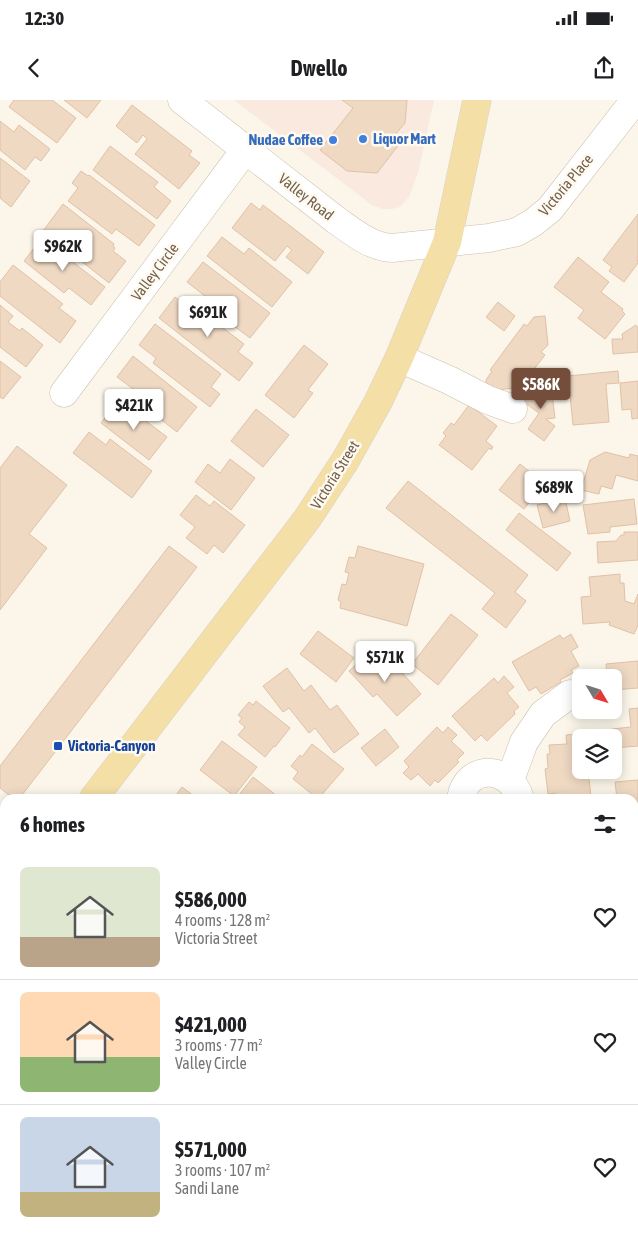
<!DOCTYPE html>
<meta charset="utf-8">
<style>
:root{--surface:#fff;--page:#f2f2f2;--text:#202124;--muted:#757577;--line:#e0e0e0;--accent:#744d3b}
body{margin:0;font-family:"Asap Condensed",sans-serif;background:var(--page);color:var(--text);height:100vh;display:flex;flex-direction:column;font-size:19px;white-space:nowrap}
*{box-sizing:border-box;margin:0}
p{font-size:16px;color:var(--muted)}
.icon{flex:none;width:28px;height:28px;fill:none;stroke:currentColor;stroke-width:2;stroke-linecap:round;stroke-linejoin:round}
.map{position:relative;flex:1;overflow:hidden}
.side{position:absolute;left:0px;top:694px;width:639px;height:446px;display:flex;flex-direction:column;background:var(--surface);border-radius:15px 15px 0 0;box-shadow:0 2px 12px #0003}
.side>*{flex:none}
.needle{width:32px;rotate:128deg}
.fabs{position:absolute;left:572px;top:569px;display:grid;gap:10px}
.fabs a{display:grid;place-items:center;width:50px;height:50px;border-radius:8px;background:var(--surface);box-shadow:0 2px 12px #0003;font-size:25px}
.price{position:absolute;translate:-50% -42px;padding:0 11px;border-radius:5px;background:#fff;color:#222;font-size:16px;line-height:32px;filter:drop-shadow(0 1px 2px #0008)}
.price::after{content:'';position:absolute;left:50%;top:30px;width:15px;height:11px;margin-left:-8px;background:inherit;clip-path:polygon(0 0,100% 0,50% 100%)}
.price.selected{background:var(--accent);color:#fff}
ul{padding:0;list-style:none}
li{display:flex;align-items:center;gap:15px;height:125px;padding:0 20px}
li+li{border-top:1px solid var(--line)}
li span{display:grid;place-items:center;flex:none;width:140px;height:100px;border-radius:8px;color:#555}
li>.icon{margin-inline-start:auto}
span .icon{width:60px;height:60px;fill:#fffc;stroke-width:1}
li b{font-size:21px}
h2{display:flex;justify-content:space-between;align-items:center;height:60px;padding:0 20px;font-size:21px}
.status{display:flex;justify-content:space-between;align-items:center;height:35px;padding:0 25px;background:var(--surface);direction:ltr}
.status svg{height:14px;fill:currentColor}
header{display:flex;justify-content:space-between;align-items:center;height:65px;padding:0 20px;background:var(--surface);font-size:22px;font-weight:700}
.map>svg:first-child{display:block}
</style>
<div class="status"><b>12:30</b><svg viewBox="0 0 49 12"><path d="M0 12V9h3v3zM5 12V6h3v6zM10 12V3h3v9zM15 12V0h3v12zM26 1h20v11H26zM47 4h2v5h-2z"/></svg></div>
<header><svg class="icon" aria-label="back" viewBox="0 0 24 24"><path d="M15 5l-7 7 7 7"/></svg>Dwello<svg class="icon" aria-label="share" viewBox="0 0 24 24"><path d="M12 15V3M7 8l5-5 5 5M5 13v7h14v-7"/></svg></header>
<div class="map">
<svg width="638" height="1139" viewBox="0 0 638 1139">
<rect width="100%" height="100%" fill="#fbf6e9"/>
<!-- commercial -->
<path fill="#fae9de" d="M234,0H434L418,73L409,97L400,107L392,109H383L372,105Z"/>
<!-- building -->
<path fill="#efd9c3" stroke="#e0c1a5" d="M14,0H52L76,18L57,43L9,7Z
M64,0H101L87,18Z
M342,0H407L405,23L394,36L401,42L377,73L347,71L320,50L353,8Z
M132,5L192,51L189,55L200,63L179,89L135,54L147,39L143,35L137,43L116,26Z
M0,21L14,32L19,25L50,49L41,61L35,57L25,70L0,50Z
M110,46L158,82L154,87L171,101L157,119L93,70Z
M0,58L30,81L11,107L0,98Z
M81,71L88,76L89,75L155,125L139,146L116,129L112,134L68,101L78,88L72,83Z
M251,103L260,110L263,105L324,152L308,174L286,157L292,150L287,146L275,161L232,128Z
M63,104L114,144L113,146L115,148L113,151L126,161L109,183L43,131Z
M638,114V156L637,158L638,163L624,182L609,171L612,167L603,160Z
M222,137L244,154L249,148L292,182L272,207L207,156Z
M42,138L105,187L91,205L69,188L64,193L24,161Z
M578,157L609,182L601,192L623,209L622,211L625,214L605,239L578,218L584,210L554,187Z
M203,162L270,213L250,238L201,201L205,196L187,182Z
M13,165L63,204L59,208L76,221L60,243L0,196V182Z
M175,197L198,215L201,211L244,244L238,252L253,263L239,281L159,218Z
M498,202L515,216L504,231L486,217Z
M0,205L13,216L8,222L20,231L22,228L43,245L26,267L0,247Z
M545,216L548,245L541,252L545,255L525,281L522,278L515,288L487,291L486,280L492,271L490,270L524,224L527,226L534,217Z
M155,224L221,274L211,287L220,294L210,307L153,263L156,258L139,245Z
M636,225L638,228V252L613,254L612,239H623L622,234Z
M304,245L328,264L308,290L313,293L294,318L265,295Z
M133,256L197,307L177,332L136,300L140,294L117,277Z
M0,261L21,277L3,299L0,297Z
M618,271L619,283L606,284L609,322L573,325L568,276Z
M638,281V318L632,319L631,309L622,310L620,283Z
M551,285L555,318L546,319L555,326L544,341L528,329L539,313L528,305L523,306L522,287H526V292L534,291L533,287Z
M115,304L135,318L138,315L167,337L149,360L101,323Z
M469,305L497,326L486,341L493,347L491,350L489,348L472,370L439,345L446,336L443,333L451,323L454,325Z
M256,309L289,335L263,367L231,341Z
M89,332L106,345L110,339L152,371L132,398L73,353Z
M17,346L67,385L29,434L47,448L0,510V368Z
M605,352L629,358L630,354L638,356V381L616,375L612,389L601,386L599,394L581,390L590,360Z
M230,359L255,378L231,410L195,382L208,364L220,373Z
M520,364L535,376L529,384L538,391L524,409L499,390Z
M408,381L528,475L515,492L526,501L506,528L482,509L495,493L386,408Z
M196,395L210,406L214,401L245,425L223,453L214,445L207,454L186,438L195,427L180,415Z
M565,398L570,421L543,428L537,405Z
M634,399L637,424L610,427V432L588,434L583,405Z
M519,413L571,453L557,471L506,430Z
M624,432H638V460L598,463L597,442L616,441L621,435H624Z
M169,446L197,467L19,699H14L0,688V666Z
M358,446L424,464L407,526L340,508L341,502L338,500L342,484L346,485L349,473L345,472L349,457L355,458Z
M620,474V483H624L625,501L634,504L638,494V525L634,534L609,525L610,522L583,524L581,497L591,496L589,477Z
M451,514L478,535L438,585L412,564Z
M318,531L354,558L336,582L300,554Z
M571,534L578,547L571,551L579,566L571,570L573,573L560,580L561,582L541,594L536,587L529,591L512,562L560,535L563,539Z
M372,550L392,572L397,567L421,594L397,616L377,594L373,597L349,571Z
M638,561V588L614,590V578H607L606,564Z
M287,568L304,591L311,585L330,610L337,605L359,634L334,653L315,628L309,633L289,608L283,612L263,586Z
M504,576L514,587L507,593L519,607L514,611L515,614L487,641L481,635L475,641L452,616L494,578L498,583Z
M256,601L290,628L275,647L274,646L265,657L238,635L245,627L239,622L242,618L238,615L249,602L253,605Z
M638,608V646L614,648L612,629L631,627L629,609Z
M437,627L443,633L448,627L457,635L451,641L464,653L457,660L459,662L438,683L435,680L430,686L418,674L411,680L403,673L409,667L404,661Z
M385,629L399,647L376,666L361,648Z
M578,634V643H581V670H588L591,697L556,699V693L548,694L545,669L548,668L547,654H550L549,645L567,644L566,635Z
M222,641L257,667L234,696L200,670Z
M312,644L344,669L318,699L293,679L298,672L291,666L300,655L302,657Z
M253,677L281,699H236Z
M638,680V725H634V699H617L615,682Z
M182,687L198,699H173Z
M638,823V878H634V824Z
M636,923H638V952L637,943H635L634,928H637Z
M634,1001H638V1023H634Z
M638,1034V1052L635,1053L634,1035Z
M5,1061V1123L0,1127V1064Z
M105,1135H160L162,1139H107Z
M389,1135H417L419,1139H379Z
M417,1135H466L468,1139H419Z
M548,1135H561V1139H530Z
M588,1135H625V1139H588Z"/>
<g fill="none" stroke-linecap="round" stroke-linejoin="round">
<defs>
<path id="minor" d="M182,0L336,120C353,132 371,147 392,148L489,138L517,132L534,122L550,109L635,0
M399,258L449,280L488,300L513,309
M64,293L245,50
M510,680L524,642L543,614L570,594
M461,699C466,663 511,665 520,699
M0,744L5,748
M0,1049L5,1045
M316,1135L318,1139
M8,1139L15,1135"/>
<path id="major" d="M93,699L307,419L345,361L378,302L399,258L447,142L477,0
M0,823L5,816"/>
</defs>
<!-- minor casing -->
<use href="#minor" stroke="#cdbfb0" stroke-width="29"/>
<!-- major casing -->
<use href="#major" stroke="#d8d2cd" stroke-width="29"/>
<!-- minor -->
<use href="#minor" stroke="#fff" stroke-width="28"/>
<!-- major -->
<use href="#major" stroke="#f4dfa7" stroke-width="28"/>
</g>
<!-- markers -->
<g fill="#3f7fe0" stroke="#fefaf0" stroke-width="2">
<circle cx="363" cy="39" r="5"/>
<circle cx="333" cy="40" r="5"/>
</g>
<rect fill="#1a4fb4" stroke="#fefaf0" stroke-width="2" x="53" y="641" width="10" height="10" rx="2.5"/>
<g text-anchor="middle" stroke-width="5" stroke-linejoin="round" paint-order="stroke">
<!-- shop labels -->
<g font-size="15" font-weight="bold" fill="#366cbe" stroke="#fefaf0" text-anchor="start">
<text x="373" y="44">Liquor Mart</text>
<text x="323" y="45" text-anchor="end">Nudae Coffee</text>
</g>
<!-- street labels -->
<g font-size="15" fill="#74604e" stroke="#fefaf0">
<text transform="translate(566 85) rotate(-50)" y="5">Victoria Place</text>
<text transform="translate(306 97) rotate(38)" y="5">Valley Road</text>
<text transform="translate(155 172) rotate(-53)" y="5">Valley Circle</text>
<text transform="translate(335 375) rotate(-58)" y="5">Victoria Street</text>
</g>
<!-- transit labels -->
<g font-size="15" font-weight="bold" fill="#164399" stroke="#fefaf0" text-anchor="start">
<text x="68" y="651">Victoria-Canyon</text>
</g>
</g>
</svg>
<div class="fabs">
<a><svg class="needle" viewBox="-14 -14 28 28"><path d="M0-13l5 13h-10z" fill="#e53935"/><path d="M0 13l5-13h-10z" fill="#757577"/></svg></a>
<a><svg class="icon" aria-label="layers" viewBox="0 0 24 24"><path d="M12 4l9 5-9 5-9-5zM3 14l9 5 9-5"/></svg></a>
</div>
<b class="price" style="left:63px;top:172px">$962K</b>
<b class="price" style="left:208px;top:238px">$691K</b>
<b class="price selected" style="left:541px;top:310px">$586K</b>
<b class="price" style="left:134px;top:331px">$421K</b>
<b class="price" style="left:554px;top:413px">$689K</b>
<b class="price" style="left:385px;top:583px">$571K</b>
<section class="side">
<h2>6 homes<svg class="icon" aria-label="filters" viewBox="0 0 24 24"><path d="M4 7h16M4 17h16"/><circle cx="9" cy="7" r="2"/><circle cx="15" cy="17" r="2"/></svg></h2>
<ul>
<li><span style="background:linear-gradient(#dfe7d0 70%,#b9a48a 0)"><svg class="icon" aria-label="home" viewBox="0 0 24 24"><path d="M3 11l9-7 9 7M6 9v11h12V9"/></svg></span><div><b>$586,000</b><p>4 rooms · 128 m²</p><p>Victoria Street</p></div><svg class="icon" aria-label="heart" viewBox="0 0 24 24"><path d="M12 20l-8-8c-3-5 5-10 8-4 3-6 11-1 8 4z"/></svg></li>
<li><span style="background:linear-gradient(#ffd9b3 65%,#8fb573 0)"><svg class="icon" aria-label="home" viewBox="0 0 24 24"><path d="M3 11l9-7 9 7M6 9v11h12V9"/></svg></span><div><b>$421,000</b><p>3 rooms · 77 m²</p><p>Valley Circle</p></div><svg class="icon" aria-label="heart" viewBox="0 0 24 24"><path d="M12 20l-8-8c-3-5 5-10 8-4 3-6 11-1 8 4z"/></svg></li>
<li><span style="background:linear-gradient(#c9d6e8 75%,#c2b280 0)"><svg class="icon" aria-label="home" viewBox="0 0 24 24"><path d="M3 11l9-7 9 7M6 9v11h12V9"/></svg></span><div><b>$571,000</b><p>3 rooms · 107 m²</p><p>Sandi Lane</p></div><svg class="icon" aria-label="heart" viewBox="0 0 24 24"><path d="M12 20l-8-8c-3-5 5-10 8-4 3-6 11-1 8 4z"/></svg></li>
</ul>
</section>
</div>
